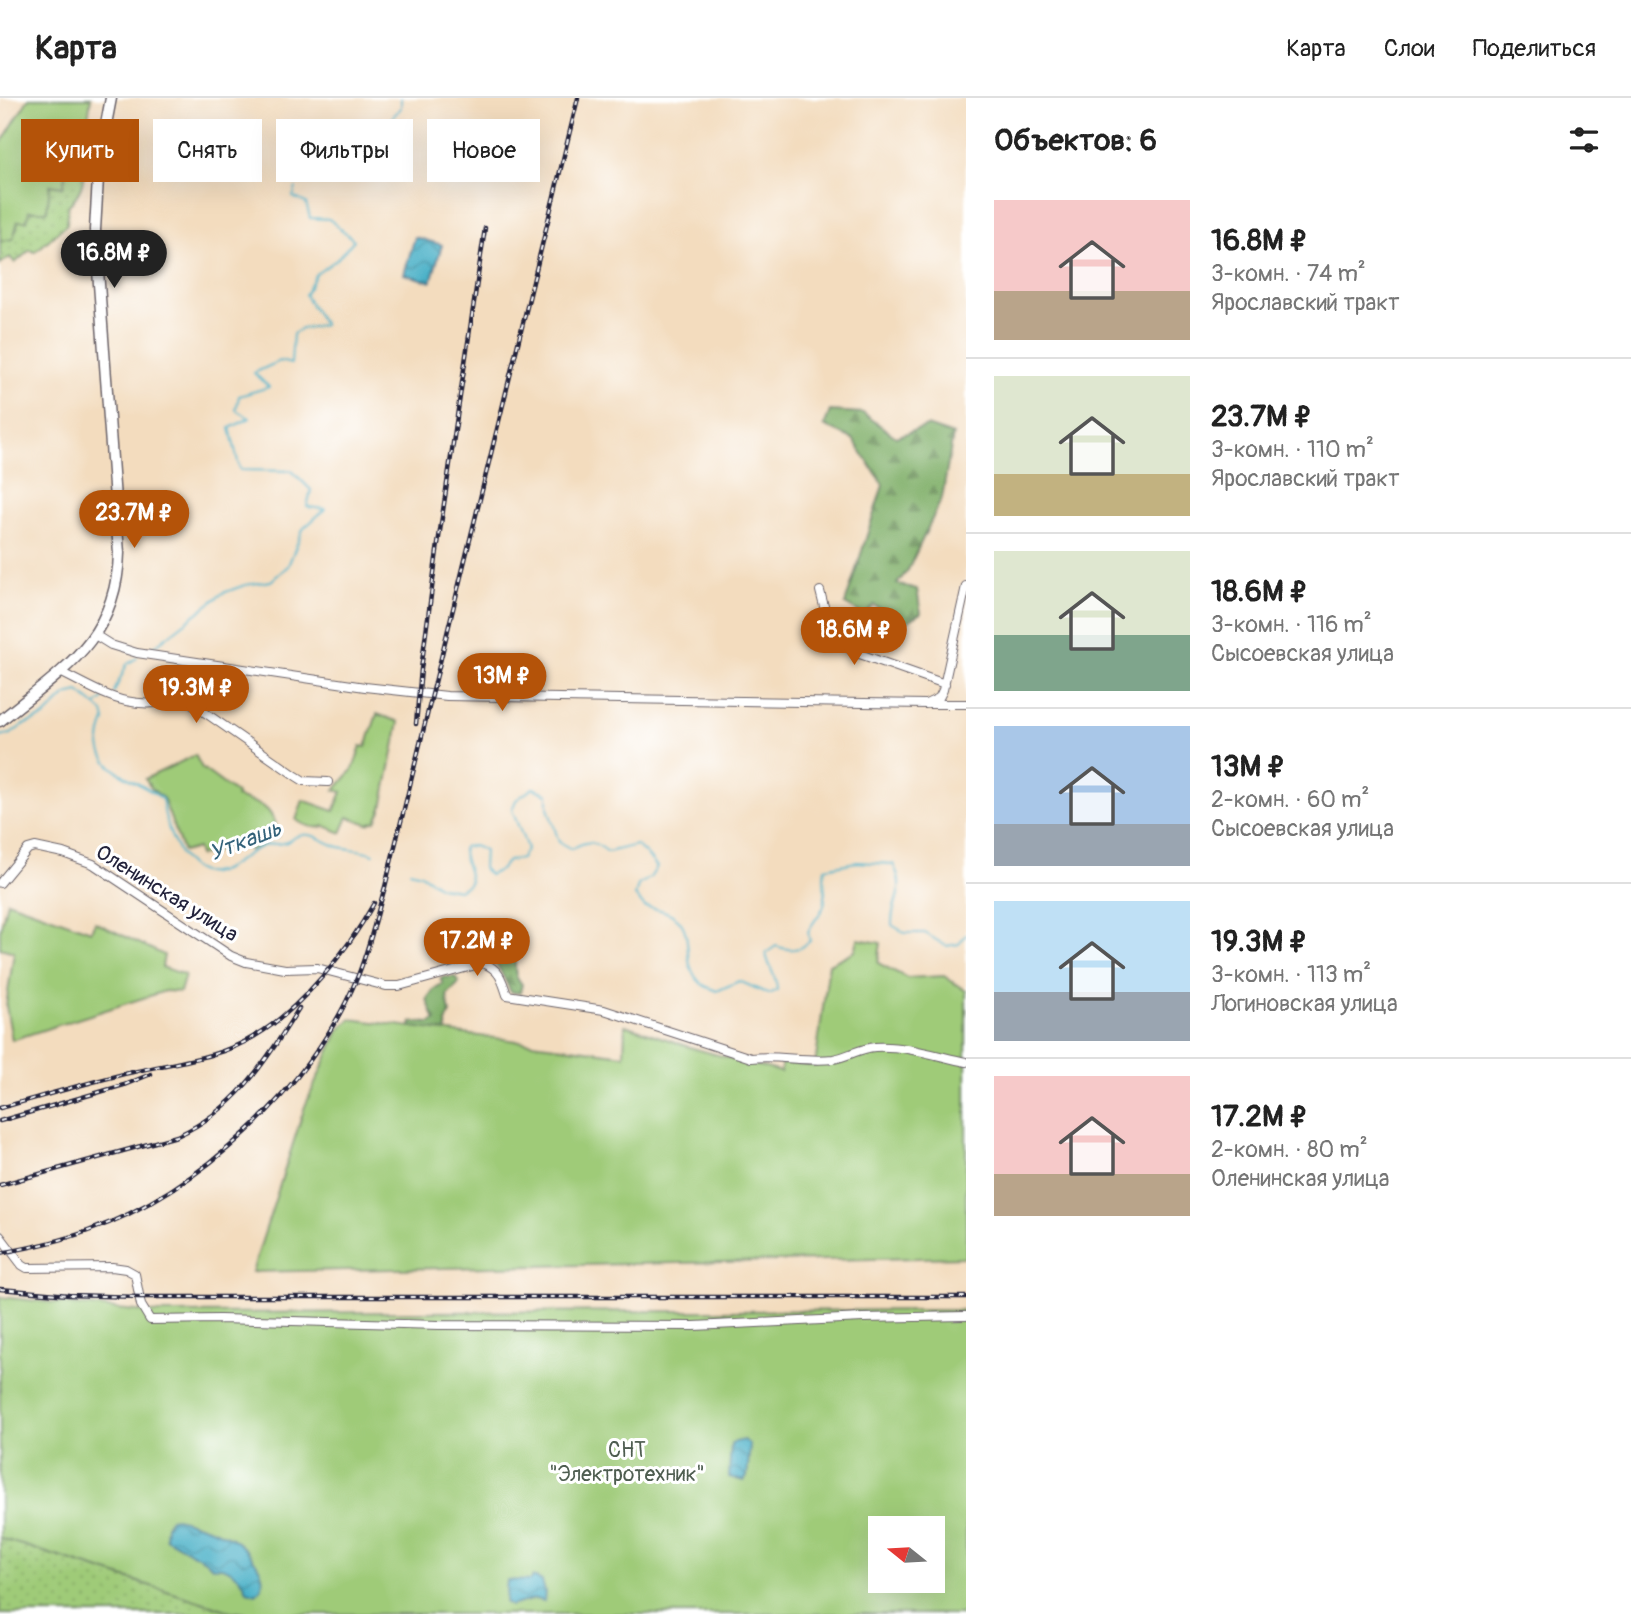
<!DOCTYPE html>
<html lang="ru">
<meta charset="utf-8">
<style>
:root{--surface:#fff;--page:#f6f6f6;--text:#222;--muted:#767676;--line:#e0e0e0;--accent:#b45309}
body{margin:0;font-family:Pangolin,sans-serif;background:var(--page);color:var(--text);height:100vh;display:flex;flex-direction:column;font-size:26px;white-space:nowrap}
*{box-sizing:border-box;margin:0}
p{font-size:23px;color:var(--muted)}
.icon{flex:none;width:38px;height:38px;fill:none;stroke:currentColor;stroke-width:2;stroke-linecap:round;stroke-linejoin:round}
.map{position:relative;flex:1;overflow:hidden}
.sheet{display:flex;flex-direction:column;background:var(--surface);width:665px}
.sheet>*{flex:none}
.banner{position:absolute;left:21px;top:21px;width:665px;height:63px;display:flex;gap:14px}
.needle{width:46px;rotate:288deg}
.fabs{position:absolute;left:868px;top:1418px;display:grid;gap:14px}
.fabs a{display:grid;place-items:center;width:77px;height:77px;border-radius:0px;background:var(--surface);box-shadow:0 7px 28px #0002;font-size:35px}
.price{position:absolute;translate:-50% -60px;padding:0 16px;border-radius:24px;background:var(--accent);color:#fff;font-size:23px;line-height:46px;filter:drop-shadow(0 2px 4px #0008)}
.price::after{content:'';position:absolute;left:50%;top:42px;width:21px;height:16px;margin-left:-10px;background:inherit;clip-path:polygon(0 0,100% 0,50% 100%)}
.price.on{background:#222;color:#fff}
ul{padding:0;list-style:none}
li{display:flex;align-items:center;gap:21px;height:175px;padding:0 28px}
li+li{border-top:2px solid var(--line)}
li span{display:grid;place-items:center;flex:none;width:196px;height:140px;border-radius:0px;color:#555}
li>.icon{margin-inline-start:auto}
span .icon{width:84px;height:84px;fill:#fffc;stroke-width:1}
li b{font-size:30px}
h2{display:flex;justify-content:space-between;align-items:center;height:84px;padding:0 28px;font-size:30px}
.pill{padding:0 24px;border-radius:0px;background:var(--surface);box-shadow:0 7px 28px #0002;font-size:24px;line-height:63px}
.pill.on{background:var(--accent);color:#fff}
header{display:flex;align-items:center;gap:42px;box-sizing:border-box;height:98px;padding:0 35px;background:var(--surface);border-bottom:2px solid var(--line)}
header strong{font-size:33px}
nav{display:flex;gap:38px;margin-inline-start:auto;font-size:24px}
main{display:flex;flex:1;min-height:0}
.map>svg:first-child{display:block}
</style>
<header>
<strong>Карта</strong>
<nav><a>Карта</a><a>Слои</a><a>Поделиться</a></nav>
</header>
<main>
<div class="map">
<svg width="966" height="1516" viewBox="0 0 966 1516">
<defs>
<pattern id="grass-dots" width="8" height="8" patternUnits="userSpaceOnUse" patternTransform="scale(1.75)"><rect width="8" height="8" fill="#9fcb78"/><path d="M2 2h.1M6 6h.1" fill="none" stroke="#89ae69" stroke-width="1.8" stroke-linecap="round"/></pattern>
<pattern id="forest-firs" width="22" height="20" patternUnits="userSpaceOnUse" patternTransform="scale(1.75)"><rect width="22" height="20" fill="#7faf68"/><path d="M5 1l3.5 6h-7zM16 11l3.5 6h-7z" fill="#688e57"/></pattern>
<pattern id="water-waves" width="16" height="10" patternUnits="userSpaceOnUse" patternTransform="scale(1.75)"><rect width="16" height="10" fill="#48b0c7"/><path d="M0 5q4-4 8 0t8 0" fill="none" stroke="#3c8fa3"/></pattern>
</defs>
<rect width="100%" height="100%" fill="#fff"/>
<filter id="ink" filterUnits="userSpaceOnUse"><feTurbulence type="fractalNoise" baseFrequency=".0143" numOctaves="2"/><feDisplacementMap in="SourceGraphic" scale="14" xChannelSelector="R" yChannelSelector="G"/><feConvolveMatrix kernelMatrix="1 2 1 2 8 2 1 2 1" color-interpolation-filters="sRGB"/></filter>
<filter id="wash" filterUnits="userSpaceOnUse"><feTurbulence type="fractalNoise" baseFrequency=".00686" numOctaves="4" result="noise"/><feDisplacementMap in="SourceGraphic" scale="28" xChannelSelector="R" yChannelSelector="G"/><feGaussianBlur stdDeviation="1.57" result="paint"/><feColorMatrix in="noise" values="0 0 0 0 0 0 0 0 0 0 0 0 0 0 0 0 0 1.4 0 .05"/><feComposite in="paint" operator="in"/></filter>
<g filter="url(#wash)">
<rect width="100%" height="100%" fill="#f3dcbe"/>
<!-- grass -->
<path fill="url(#grass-dots)" stroke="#60765a" stroke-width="2" d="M71,41L79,45C79,54 81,59 83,67C87,83 78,98 68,108L67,126L35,154L30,152L15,165L10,159L0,166V143L6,141L16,132L18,122L50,87L63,88Z
M0,1440L230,1513L250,1516H0Z"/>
<!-- forest -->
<path fill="url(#forest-firs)" stroke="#506852" stroke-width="2" d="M830,313L863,315L896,339L927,328L953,337L942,400L908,472L897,486L917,491L921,515L903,526L874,507L864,517L845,506L883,387L853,341L824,328Z
M504,844L514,845C518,859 510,877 522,886L520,895L511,894L499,870L492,863L493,853Z
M444,879H455L459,885L447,898L450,915L446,925L447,937H409L412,924L430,925L435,923L427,901L434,891L443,885L440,881Z"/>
<!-- garden -->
<path fill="#9fcb78" stroke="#60765a" stroke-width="2" fill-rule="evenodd" d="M29,0H91L88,21L71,41L63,89L50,87L47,113H29L27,123H18L13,141L0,143V47Z
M377,616L399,624L382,710L376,723L368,726L348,719L341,735L325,728C316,732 303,727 296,722L303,702L334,713L342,694L335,692L353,671L361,648L366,649Z
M195,657L202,670L237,696L236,699C265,708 271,707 279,738L262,741L264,747L249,752L246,744L199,758L197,750L183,754L163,700L152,691L145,681Z
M7,803L91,833L95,824L164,857L162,869L185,877L180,894L165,893L12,942L6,908L14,854L0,850V832Z
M858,841L881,845L878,865L907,880L944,878L966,893V1159L252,1174L305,1008L339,932L351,921L624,957L625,927L696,951L781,974V965L815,968L829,866L855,853Z
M0,1199L156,1215L966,1212V1516H250L230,1513L0,1440ZM880,1430H933V1482H880Z"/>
<!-- water -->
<path fill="url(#water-waves)" stroke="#356981" stroke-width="2" d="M415,139L442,147L431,184L404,176Z
M744,1342L750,1347L747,1379L744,1383L729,1379L731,1345Z
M176,1420C194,1425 212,1430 229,1439C245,1447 276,1480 256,1496L247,1493C244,1480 226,1466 213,1469L205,1462L165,1440L166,1427L170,1421Z
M533,1479L542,1483L545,1494L544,1503L535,1501L510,1508L505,1504L507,1482L529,1483Z"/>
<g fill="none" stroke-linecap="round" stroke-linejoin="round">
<!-- stream -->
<path stroke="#48b0c7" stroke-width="2" d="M299,78L321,64L322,51L337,39L350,37V52L343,62L350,73L367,68C371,46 385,26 401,10V0
M151,551L223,495L245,487L271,483L288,468L303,431L325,411L307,409L311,392L292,373L240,372L230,330L250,320L236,312L239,298L269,289L254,275L280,263L291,266L293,236L301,231L324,227L305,197L316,176L336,162L354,142L329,121L310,120L306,105L293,99L296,90
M114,594L127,566L137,560
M96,607L103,601
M0,638L11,636L23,627L44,619L66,597L79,594L103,614L105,623C84,671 132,677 162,701C165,729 184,790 223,772C238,765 249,752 266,747C272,745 280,747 287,744C292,741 295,738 301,737C316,735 323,744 336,748C349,752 361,751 374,756
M410,773L421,776L440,789L459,792L470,785C470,771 462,763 463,749L473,748L484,752L483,770L489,777L500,772L508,763L521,761L527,750L512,712L516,702L533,690L548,696V710L559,744L572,751C587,741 594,743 608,754L636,747L646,756L657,769L650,780L638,787L635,798L645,809C711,817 671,859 702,886C705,889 713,891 717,893L739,883L769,896L777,892C777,878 768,869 766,855L776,848C790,853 798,853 810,843L808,834C812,825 819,818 823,810C828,801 822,783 825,770L856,764L893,766C908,794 891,801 892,827L905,835H925L946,848L959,846L966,837"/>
</g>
</g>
<g filter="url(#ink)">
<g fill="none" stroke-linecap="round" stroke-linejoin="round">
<defs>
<path id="minor" d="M820,493C827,519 829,540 854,554L945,586
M95,537L111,547L137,555L365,589L447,598L926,606L939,600L943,592L966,488
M60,574C107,597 129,615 184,600L296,678L304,683L328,684
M929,606H966
M0,785L28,751L35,749L63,755L93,766L231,858L246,864L285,871L317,870L386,888H399L483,865C499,871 502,881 507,897L604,912L751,960C778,957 805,964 833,961C847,959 860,950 875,949C904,947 937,958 966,964
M0,1138L22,1167L27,1170L112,1169L126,1171L135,1176L141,1207L150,1222L220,1221L439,1227L694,1228L863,1220L966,1218"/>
<path id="tertiary" d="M0,623C61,573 117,542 119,455L95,132L99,63L111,0"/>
</defs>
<!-- minor casing -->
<use href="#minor" stroke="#6b6369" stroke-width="10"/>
<!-- tertiary casing -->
<use href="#tertiary" stroke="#6b6369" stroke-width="13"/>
<!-- minor -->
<use href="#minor" stroke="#fff" stroke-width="8"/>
<!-- tertiary -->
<use href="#tertiary" stroke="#fff" stroke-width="10"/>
<defs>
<path id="rail" d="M416,626L421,571L437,453L485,130
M0,1010C44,998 88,984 133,974C174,964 218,961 255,938C301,911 348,852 374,805
M0,1023L124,987L151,976
M0,1087L177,1038C237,1011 265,964 299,910
M0,1155C29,1150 60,1143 88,1133C199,1094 312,989 357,880C369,851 376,819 385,789L578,0
M0,1191L69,1197L139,1199H966"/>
</defs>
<!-- rail casing -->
<use href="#rail" stroke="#22223b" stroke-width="4.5"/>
<!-- rail -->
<use href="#rail" stroke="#fff" stroke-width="2" stroke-dasharray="5" stroke-linecap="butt"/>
</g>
</g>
<g text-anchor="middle" stroke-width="6" stroke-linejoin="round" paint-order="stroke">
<!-- street labels -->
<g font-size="21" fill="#22223b" stroke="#fff">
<text transform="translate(167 795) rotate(32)" y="7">Оленинская улица</text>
</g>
<!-- park labels -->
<g font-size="21" fill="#4e5d50" stroke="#fff">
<text x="627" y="1359">СНТ<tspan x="627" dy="24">"Электротехник"</tspan></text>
</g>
<!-- water labels -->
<g font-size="23" font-style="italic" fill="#33627a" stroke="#fff">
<text transform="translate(245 742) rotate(-21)" y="8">Уткашь</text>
</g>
</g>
</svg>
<div class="fabs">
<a><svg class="needle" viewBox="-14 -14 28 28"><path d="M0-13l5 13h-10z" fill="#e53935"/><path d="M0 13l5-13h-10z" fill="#767676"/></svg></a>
</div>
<b class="price on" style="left:114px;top:192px">16.8M ₽</b>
<b class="price" style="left:134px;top:452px">23.7M ₽</b>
<b class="price" style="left:854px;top:569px">18.6M ₽</b>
<b class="price" style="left:502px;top:615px">13M ₽</b>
<b class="price" style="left:196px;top:627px">19.3M ₽</b>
<b class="price" style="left:477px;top:880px">17.2M ₽</b>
<div class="banner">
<a class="pill on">Купить</a>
<a class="pill">Снять</a>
<a class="pill">Фильтры</a>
<a class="pill">Новое</a>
</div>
</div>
<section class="sheet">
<h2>Объектов: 6<svg class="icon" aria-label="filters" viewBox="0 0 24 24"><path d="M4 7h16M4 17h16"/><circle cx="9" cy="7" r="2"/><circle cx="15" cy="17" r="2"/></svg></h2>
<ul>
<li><span style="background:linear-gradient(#f6c9c9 65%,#b9a48a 0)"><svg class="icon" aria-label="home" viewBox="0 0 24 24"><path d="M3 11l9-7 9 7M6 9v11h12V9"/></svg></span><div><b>16.8M ₽</b><p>3-комн. · 74 m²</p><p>Ярославский тракт</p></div></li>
<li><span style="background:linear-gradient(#dfe7d0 70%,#c2b280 0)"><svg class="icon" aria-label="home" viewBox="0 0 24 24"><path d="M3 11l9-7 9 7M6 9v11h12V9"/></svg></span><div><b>23.7M ₽</b><p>3-комн. · 110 m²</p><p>Ярославский тракт</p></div></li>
<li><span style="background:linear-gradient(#dfe7d0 60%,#7fa58c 0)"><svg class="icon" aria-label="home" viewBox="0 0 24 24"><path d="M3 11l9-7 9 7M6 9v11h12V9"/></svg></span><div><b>18.6M ₽</b><p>3-комн. · 116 m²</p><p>Сысоевская улица</p></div></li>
<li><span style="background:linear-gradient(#a9c7e8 70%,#9aa5b1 0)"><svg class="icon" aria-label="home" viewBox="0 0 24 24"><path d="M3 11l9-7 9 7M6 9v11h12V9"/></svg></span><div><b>13M ₽</b><p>2-комн. · 60 m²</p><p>Сысоевская улица</p></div></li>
<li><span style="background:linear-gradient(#bfe0f5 65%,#9aa5b1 0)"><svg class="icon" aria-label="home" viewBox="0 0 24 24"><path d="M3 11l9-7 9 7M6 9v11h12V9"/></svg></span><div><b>19.3M ₽</b><p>3-комн. · 113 m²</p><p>Логиновская улица</p></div></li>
<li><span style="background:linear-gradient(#f6c9c9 70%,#b9a48a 0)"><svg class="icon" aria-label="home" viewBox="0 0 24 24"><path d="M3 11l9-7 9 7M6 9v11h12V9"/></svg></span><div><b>17.2M ₽</b><p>2-комн. · 80 m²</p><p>Оленинская улица</p></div></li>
</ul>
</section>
</main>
